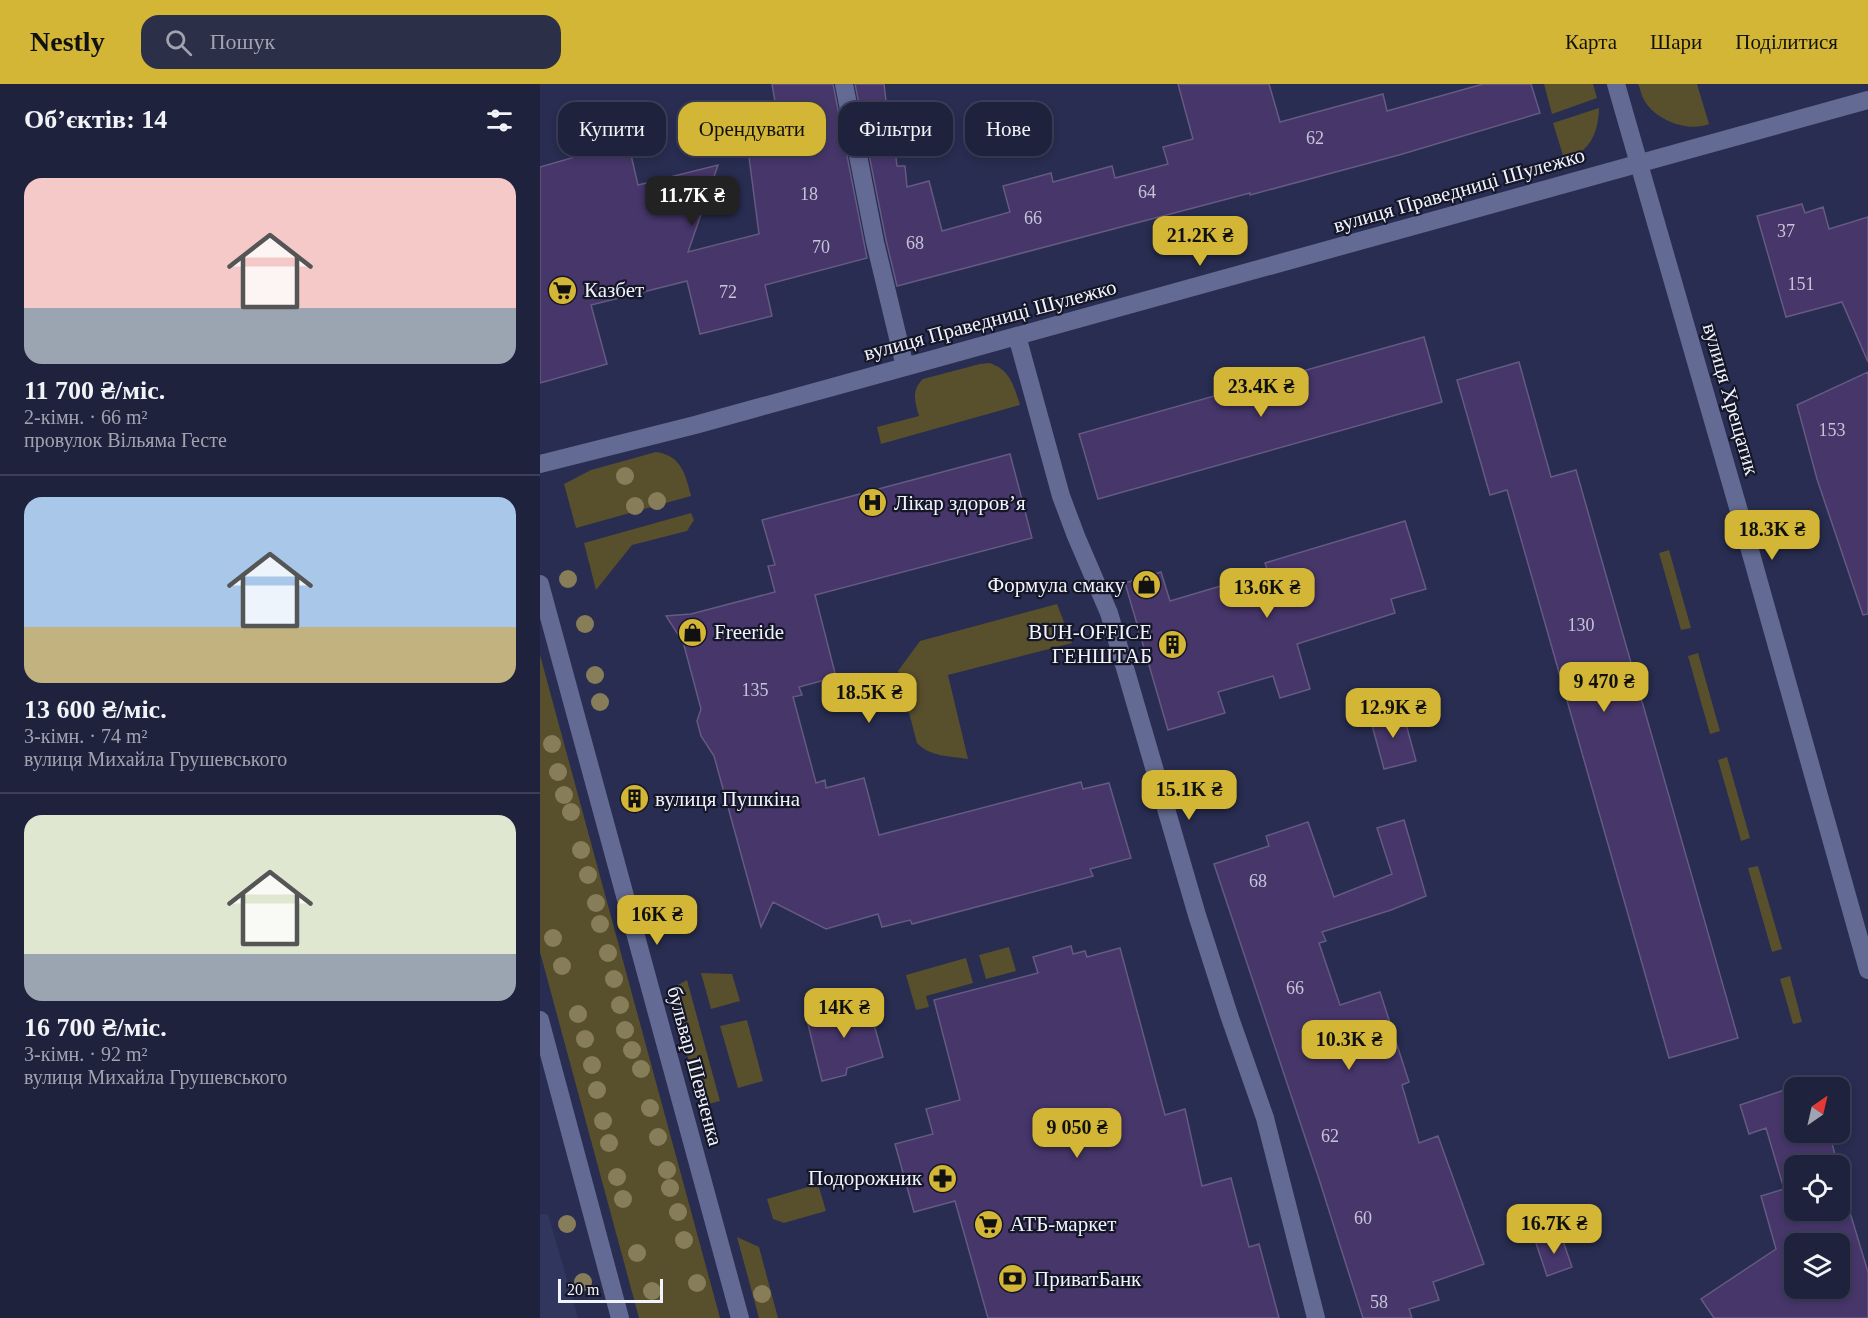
<!DOCTYPE html>
<html lang="uk">
<meta charset="utf-8">
<style>
:root{--surface:#1e223d;--page:#2b2f48;--text:#f1f3f6;--muted:#a1a4b0;--line:#3c3f57;--accent:#d3b635}
body{margin:0;font-family:Georgia,serif;background:var(--page);color:var(--text);height:100vh;display:flex;flex-direction:column;font-size:22px;white-space:nowrap}
*{box-sizing:border-box;margin:0}
p{font-size:20px;color:var(--muted)}
.icon{flex:none;width:33px;height:33px;fill:none;stroke:currentColor;stroke-width:2;stroke-linecap:round;stroke-linejoin:round}
.map{position:relative;flex:1;overflow:hidden}
.details{display:flex;flex-direction:column;background:var(--surface);width:540px}
.details>*{flex:none}
.banner{position:absolute;left:18px;top:18px;width:570px;height:54px;display:flex;gap:12px}
.needle{width:39px;rotate:34deg}
.tools{position:absolute;left:1244px;top:993px;display:grid;gap:12px}
.tools a{display:grid;place-items:center;width:66px;height:66px;border-radius:12px;background:var(--surface);box-shadow:0 3px 9px #0003,0 0 0 2px var(--line);font-size:30px}
.scale{position:absolute;left:18px;bottom:15px;width:105px;box-sizing:border-box;padding-left:6px;border:3px solid #f1f3fd;border-top:0;font-size:16px;line-height:21px;white-space:nowrap;color:#f1f3fd;-webkit-text-stroke:4px #151728;paint-order:stroke}
.price{position:absolute;translate:-50% -51px;padding:0 14px;border-radius:12px;background:var(--accent);color:#111;font-size:20px;line-height:39px;filter:drop-shadow(0 2px 3px #0008)}
.price::after{content:'';position:absolute;left:50%;top:36px;width:18px;height:14px;margin-left:-9px;background:inherit;clip-path:polygon(0 0,100% 0,50% 100%)}
.price.selected{background:#222;color:#fff}
ul{padding:0;list-style:none}
li{display:grid;align-content:center;gap:12px;height:318px;padding:0 24px}
li+li{border-top:2px solid var(--line)}
li span{display:grid;place-items:center;height:186px;border-radius:18px;color:#555}
li>.icon{margin-inline-start:auto}
span .icon{width:108px;height:108px;fill:#fffc;stroke-width:1}
li b{font-size:26px}
h2{display:flex;justify-content:space-between;align-items:center;height:72px;padding:0 24px;font-size:26px}
.tag{padding:0 21px;border-radius:18px;background:var(--surface);box-shadow:0 3px 9px #0003,0 0 0 2px var(--line);font-size:21px;line-height:54px}
.tag.selected{background:var(--accent);color:#111}
header{display:flex;align-items:center;gap:36px;box-sizing:border-box;height:84px;padding:0 30px;background:var(--accent);color:#111}
header strong{font-size:28px}
nav{display:flex;gap:33px;margin-inline-start:auto;font-size:21px}
.search{width:420px;height:54px;background:var(--page);display:flex;align-items:center;gap:15px;box-sizing:border-box;padding:0 21px;border-radius:18px;color:var(--muted);font-size:22px}
main{display:flex;flex:1;min-height:0}
.map>svg:first-child{display:block}
</style>
<header>
<strong>Nestly</strong>
<div class="search"><svg class="icon" aria-label="search" viewBox="0 0 24 24"><circle cx="10" cy="10" r="6"/><path d="M15 15l6 6"/></svg>Пошук</div>
<nav><a>Карта</a><a>Шари</a><a>Поділитися</a></nav>
</header>
<main>
<section class="details">
<h2>Об’єктів: 14<svg class="icon" aria-label="filters" viewBox="0 0 24 24"><path d="M4 7h16M4 17h16"/><circle cx="9" cy="7" r="2"/><circle cx="15" cy="17" r="2"/></svg></h2>
<ul>
<li><span style="background:linear-gradient(#f6c9c9 70%,#9aa5b1 0)"><svg class="icon" aria-label="home" viewBox="0 0 24 24"><path d="M3 11l9-7 9 7M6 9v11h12V9"/></svg></span><div><b>11 700 ₴/міс.</b><p>2-кімн. · 66 m²</p><p>провулок Вільяма Гесте</p></div></li>
<li><span style="background:linear-gradient(#a9c7e8 70%,#c2b280 0)"><svg class="icon" aria-label="home" viewBox="0 0 24 24"><path d="M3 11l9-7 9 7M6 9v11h12V9"/></svg></span><div><b>13 600 ₴/міс.</b><p>3-кімн. · 74 m²</p><p>вулиця Михайла Грушевського</p></div></li>
<li><span style="background:linear-gradient(#dfe7d0 75%,#9aa5b1 0)"><svg class="icon" aria-label="home" viewBox="0 0 24 24"><path d="M3 11l9-7 9 7M6 9v11h12V9"/></svg></span><div><b>16 700 ₴/міс.</b><p>3-кімн. · 92 m²</p><p>вулиця Михайла Грушевського</p></div></li>
</ul>
</section>
<div class="map">
<svg width="1328" height="1234" viewBox="0 0 1328 1234">
<rect width="100%" height="100%" fill="#282d51"/>
<!-- built -->
<path fill="#31365f" d="M0,1130H8L38,1234H0Z"/>
<!-- green -->
<path fill="#584f2c" d="M1004,0H1053L1057,14L1012,30Z
M1098,0H1157L1169,40C1147,49 1113,35 1103,14C1101,10 1100,4 1098,0Z
M1059,24C1058,51 1050,66 1025,78L1013,39Z
M449,279C470,285 474,302 480,321L341,360L337,343L379,332C375,318 371,306 383,295L440,280Z
M116,368C141,371 146,391 151,412L36,444L24,400L51,386Z
M151,429L154,436L147,447L92,461L56,506L44,459Z
M1129,466L1151,544L1141,546L1119,469Z
M517,520L532,559L408,591L428,675C410,672 390,673 377,659L358,587L380,557Z
M1158,569L1180,647L1170,650L1148,572Z
M0,571L180,1234H99L0,868Z
M1187,673L1210,754L1201,757L1178,676Z
M1218,782L1242,865L1232,868L1208,784Z
M469,863L476,887L446,895L439,871Z
M426,874L433,899L386,912L389,923L376,926L366,891Z
M161,889L192,890L200,917L171,925Z
M1250,892L1262,938L1253,940L1240,895Z
M147,896L180,1017L161,1022L131,912L138,901Z
M207,936L223,997L198,1004L180,942Z
M278,1100L286,1127L244,1139L233,1135L227,1115Z
M197,1153L219,1163L238,1234H219Z"/>
<!-- building -->
<path fill="#46366a" stroke="#645a82" stroke-width="1.5" fill-rule="evenodd" d="M232,0H293L327,174L225,201L232,232L160,250L147,197L51,221L67,280L0,299V83L42,71L38,52L84,41L98,101L178,81L148,168L219,150L203,27L236,23Z
M315,0H344L349,42L352,41L357,82H365L367,103L389,97L402,147L470,128L463,102L511,89L513,98L572,82L575,94L628,80L623,63L653,55L638,0H729L740,38L843,10L847,27L943,0H991L1000,29L859,71L710,111V109L357,202L346,156Z
M1262,120L1265,129L1283,123L1289,145L1328,133V278L1302,218L1246,233L1217,132Z
M884,253L902,318L558,415L539,350Z
M979,278L1011,393L1036,386L1198,954L1129,974L967,406L950,411L917,296Z
M1328,288V530L1323,531L1277,395L1257,321Z
M470,370L492,454L275,511L296,593L259,603L262,611L253,613L276,699L285,696L286,704L324,694L339,751L541,698L543,705L569,699L591,774L550,785L553,792L372,840L370,836L342,843L338,830L286,845L233,818L221,843L174,672L161,652L157,637L161,625L145,565L143,558L126,532L151,530L235,508L228,482L235,481L222,436Z
M865,437L886,505L851,515L855,529L757,560L770,605L740,614L733,592L678,608L685,629L628,646L585,499L621,488L630,517L728,488L725,479Z
M862,625L876,677L844,685L830,634Z
M864,736L886,812L851,826L782,848L786,857L779,859L800,921L840,908L869,998L862,1001L879,1059L898,1052L944,1180L893,1198L899,1216L869,1225L872,1234H823L779,1095L674,780L729,762L726,752L768,738L794,813L852,790L837,744Z
M531,862L533,870L545,867L547,873L580,864L625,1031L645,1025L662,1102L691,1094L709,1163L719,1160L739,1234H448L415,1117L374,1128L355,1060L393,1050L386,1025L420,1016L394,916L498,889L493,873Z
M327,915L343,973L307,984L306,991L282,997L266,932Z
M1274,996L1276,1004H1254V1048H1289L1298,1082H1254V1126H1299V1084L1310,1121L1308,1122L1328,1188V1234H1174L1161,1215L1236,1165L1221,1112L1244,1105L1226,1044L1209,1050L1200,1021ZM1254,1160H1299V1204H1254Z
M1021,1151L1032,1183L1007,1192L996,1159Z"/>
<g fill="none" stroke-linecap="round" stroke-linejoin="round">
<!-- street -->
<path stroke="#636a93" stroke-width="18" d="M304,0L335,158L365,283
M477,252L521,412L536,452L569,529L657,831L689,931L725,1034L776,1234
M0,380L155,341L365,283L1328,16"/>
<!-- secondary -->
<path stroke="#636a93" stroke-width="18" d="M1076,0L1197,420L1328,886
M0,500L200,1234
M0,936L80,1234"/>
</g>
<!-- trees -->
<g fill="#877d59">
<circle cx="85" cy="392" r="9"/>
<circle cx="117" cy="417" r="9"/>
<circle cx="95" cy="422" r="9"/>
<circle cx="28" cy="495" r="9"/>
<circle cx="45" cy="540" r="9"/>
<circle cx="55" cy="591" r="9"/>
<circle cx="60" cy="618" r="9"/>
<circle cx="12" cy="660" r="9"/>
<circle cx="18" cy="688" r="9"/>
<circle cx="24" cy="711" r="9"/>
<circle cx="31" cy="728" r="9"/>
<circle cx="41" cy="766" r="9"/>
<circle cx="48" cy="791" r="9"/>
<circle cx="56" cy="819" r="9"/>
<circle cx="60" cy="840" r="9"/>
<circle cx="13" cy="854" r="9"/>
<circle cx="68" cy="869" r="9"/>
<circle cx="22" cy="882" r="9"/>
<circle cx="74" cy="895" r="9"/>
<circle cx="80" cy="921" r="9"/>
<circle cx="38" cy="930" r="9"/>
<circle cx="85" cy="946" r="9"/>
<circle cx="45" cy="955" r="9"/>
<circle cx="92" cy="966" r="9"/>
<circle cx="52" cy="981" r="9"/>
<circle cx="101" cy="985" r="9"/>
<circle cx="57" cy="1006" r="9"/>
<circle cx="110" cy="1024" r="9"/>
<circle cx="63" cy="1037" r="9"/>
<circle cx="118" cy="1053" r="9"/>
<circle cx="69" cy="1059" r="9"/>
<circle cx="127" cy="1086" r="9"/>
<circle cx="77" cy="1093" r="9"/>
<circle cx="130" cy="1104" r="9"/>
<circle cx="83" cy="1115" r="9"/>
<circle cx="138" cy="1128" r="9"/>
<circle cx="27" cy="1140" r="9"/>
<circle cx="144" cy="1156" r="9"/>
<circle cx="97" cy="1169" r="9"/>
<circle cx="43" cy="1198" r="9"/>
<circle cx="157" cy="1199" r="9"/>
<circle cx="112" cy="1207" r="9"/>
<circle cx="222" cy="1210" r="9"/>
</g>
<!-- icons -->
<defs>
<symbol id="supermarket-disc" viewBox="-11 -11 22 22"><circle r="9.5" fill="#d3b635" stroke="#151728"/><path d="M-6-5.5h2.5l.6 2H6L4.5 2H-2.5L-4.4-4H-6ZM-1.5 3.2a1.3 1.3 0 1 0 .1 0ZM3 3.2a1.3 1.3 0 1 0 .1 0Z" fill="#111"/></symbol>
<symbol id="hospital-disc" viewBox="-11 -11 22 22"><circle r="9.5" fill="#d3b635" stroke="#151728"/><path d="M-5-5h3v3.5h4V-5h3V5h-3V1.5h-4V5h-3Z" fill="#111"/></symbol>
<symbol id="shop-disc" viewBox="-11 -11 22 22"><circle r="9.5" fill="#d3b635" stroke="#151728"/><path d="M-5-2.5h2.3a2.7 3.5 0 0 1 5.4 0H5L5.5 6h-11ZM-1.5-2.5h3a1.5 2.3 0 0 0-3 0Z" fill="#111"/></symbol>
<symbol id="building-disc" viewBox="-11 -11 22 22"><circle r="9.5" fill="#d3b635" stroke="#151728"/><path d="M-4-6H4V6H1V3H-1V6H-4ZM-2.5-4.3h1.7v1.8h-1.7ZM.8-4.3h1.7v1.8H.8ZM-2.5-1h1.7V.8h-1.7ZM.8-1h1.7V.8H.8Z" fill="#111"/></symbol>
<symbol id="pharmacy-disc" viewBox="-11 -11 22 22"><circle r="9.5" fill="#d3b635" stroke="#151728"/><path d="M-2-6h4v4h4v4h-4v4h-4v-4h-4v-4h4Z" fill="#111"/></symbol>
<symbol id="bank-disc" viewBox="-11 -11 22 22"><circle r="9.5" fill="#d3b635" stroke="#151728"/><path d="M-6-4H6V4H-6ZM0-2.3a2.3 2.3 0 1 0 0 4.6a2.3 2.3 0 1 0 0-4.6Z" fill="#111"/></symbol>
</defs>
<g fill-rule="evenodd">
<use href="#supermarket-disc" x="6" y="190" width="33" height="33"/>
<use href="#hospital-disc" x="316" y="402" width="33" height="33"/>
<use href="#shop-disc" x="590" y="484" width="33" height="33"/>
<use href="#shop-disc" x="136" y="532" width="33" height="33"/>
<use href="#building-disc" x="616" y="544" width="33" height="33"/>
<use href="#building-disc" x="78" y="698" width="33" height="33"/>
<use href="#pharmacy-disc" x="386" y="1078" width="33" height="33"/>
<use href="#supermarket-disc" x="432" y="1124" width="33" height="33"/>
<use href="#bank-disc" x="456" y="1178" width="33" height="33"/>
</g>
<g text-anchor="middle" stroke-width="4.5" stroke-linejoin="round" paint-order="stroke">
<!-- number labels -->
<g font-size="18" fill="#c6c4d8">
<text x="775" y="60">62</text>
<text x="607" y="114">64</text>
<text x="269" y="116">18</text>
<text x="493" y="140">66</text>
<text x="1246" y="153">37</text>
<text x="375" y="165">68</text>
<text x="281" y="169">70</text>
<text x="1261" y="206">151</text>
<text x="188" y="214">72</text>
<text x="1292" y="352">153</text>
<text x="1041" y="547">130</text>
<text x="215" y="612">135</text>
<text x="718" y="803">68</text>
<text x="755" y="910">66</text>
<text x="790" y="1058">62</text>
<text x="823" y="1140">60</text>
<text x="839" y="1224">58</text>
</g>
<!-- street labels -->
<g font-size="21" fill="#f1f3fd" stroke="#151728">
<text transform="translate(919 106) rotate(-16)" y="7">вулиця Праведниці Шулежко</text>
<text transform="translate(450 236) rotate(-15)" y="7">вулиця Праведниці Шулежко</text>
<text transform="translate(1191 315) rotate(74)" y="7">вулиця Хрещатик</text>
<text transform="translate(155 982) rotate(75)" y="7">бульвар Шевченка</text>
</g>
<!-- poi labels -->
<g font-size="21" fill="#f1f3fd" stroke="#151728" text-anchor="start">
<text x="44" y="213">Казбет</text>
<text x="354" y="426">Лікар здоровʼя</text>
<text x="585" y="508" text-anchor="end">Формула смаку</text>
<text x="174" y="555">Freeride</text>
<text x="612" y="555" text-anchor="end">BUH-OFFICE<tspan x="612" dy="24">ГЕНШТАБ</tspan></text>
<text x="115" y="722">вулиця Пушкіна</text>
<text x="382" y="1101" text-anchor="end">Подорожник</text>
<text x="470" y="1147">АТБ-маркет</text>
<text x="494" y="1202">ПриватБанк</text>
</g>
</g>
</svg>
<div class="tools">
<a><svg class="needle" viewBox="-14 -14 28 28"><path d="M0-13l5 13h-10z" fill="#e53935"/><path d="M0 13l5-13h-10z" fill="#a1a4b0"/></svg></a>
<a><svg class="icon" aria-label="locate" viewBox="0 0 24 24"><circle cx="12" cy="12" r="6"/><path d="M12 2v4M12 18v4M2 12h4M18 12h4"/></svg></a>
<a><svg class="icon" aria-label="layers" viewBox="0 0 24 24"><path d="M12 4l9 5-9 5-9-5zM3 14l9 5 9-5"/></svg></a>
</div>
<div class="scale">20 m</div>
<b class="price selected" style="left:152px;top:143px">11.7K ₴</b>
<b class="price" style="left:660px;top:183px">21.2K ₴</b>
<b class="price" style="left:721px;top:334px">23.4K ₴</b>
<b class="price" style="left:1232px;top:477px">18.3K ₴</b>
<b class="price" style="left:727px;top:535px">13.6K ₴</b>
<b class="price" style="left:1064px;top:629px">9 470 ₴</b>
<b class="price" style="left:329px;top:640px">18.5K ₴</b>
<b class="price" style="left:853px;top:655px">12.9K ₴</b>
<b class="price" style="left:649px;top:737px">15.1K ₴</b>
<b class="price" style="left:117px;top:862px">16K ₴</b>
<b class="price" style="left:304px;top:955px">14K ₴</b>
<b class="price" style="left:809px;top:987px">10.3K ₴</b>
<b class="price" style="left:537px;top:1075px">9 050 ₴</b>
<b class="price" style="left:1014px;top:1171px">16.7K ₴</b>
<div class="banner">
<a class="tag">Купити</a>
<a class="tag selected">Орендувати</a>
<a class="tag">Фільтри</a>
<a class="tag">Нове</a>
</div>
</div>
</main>
